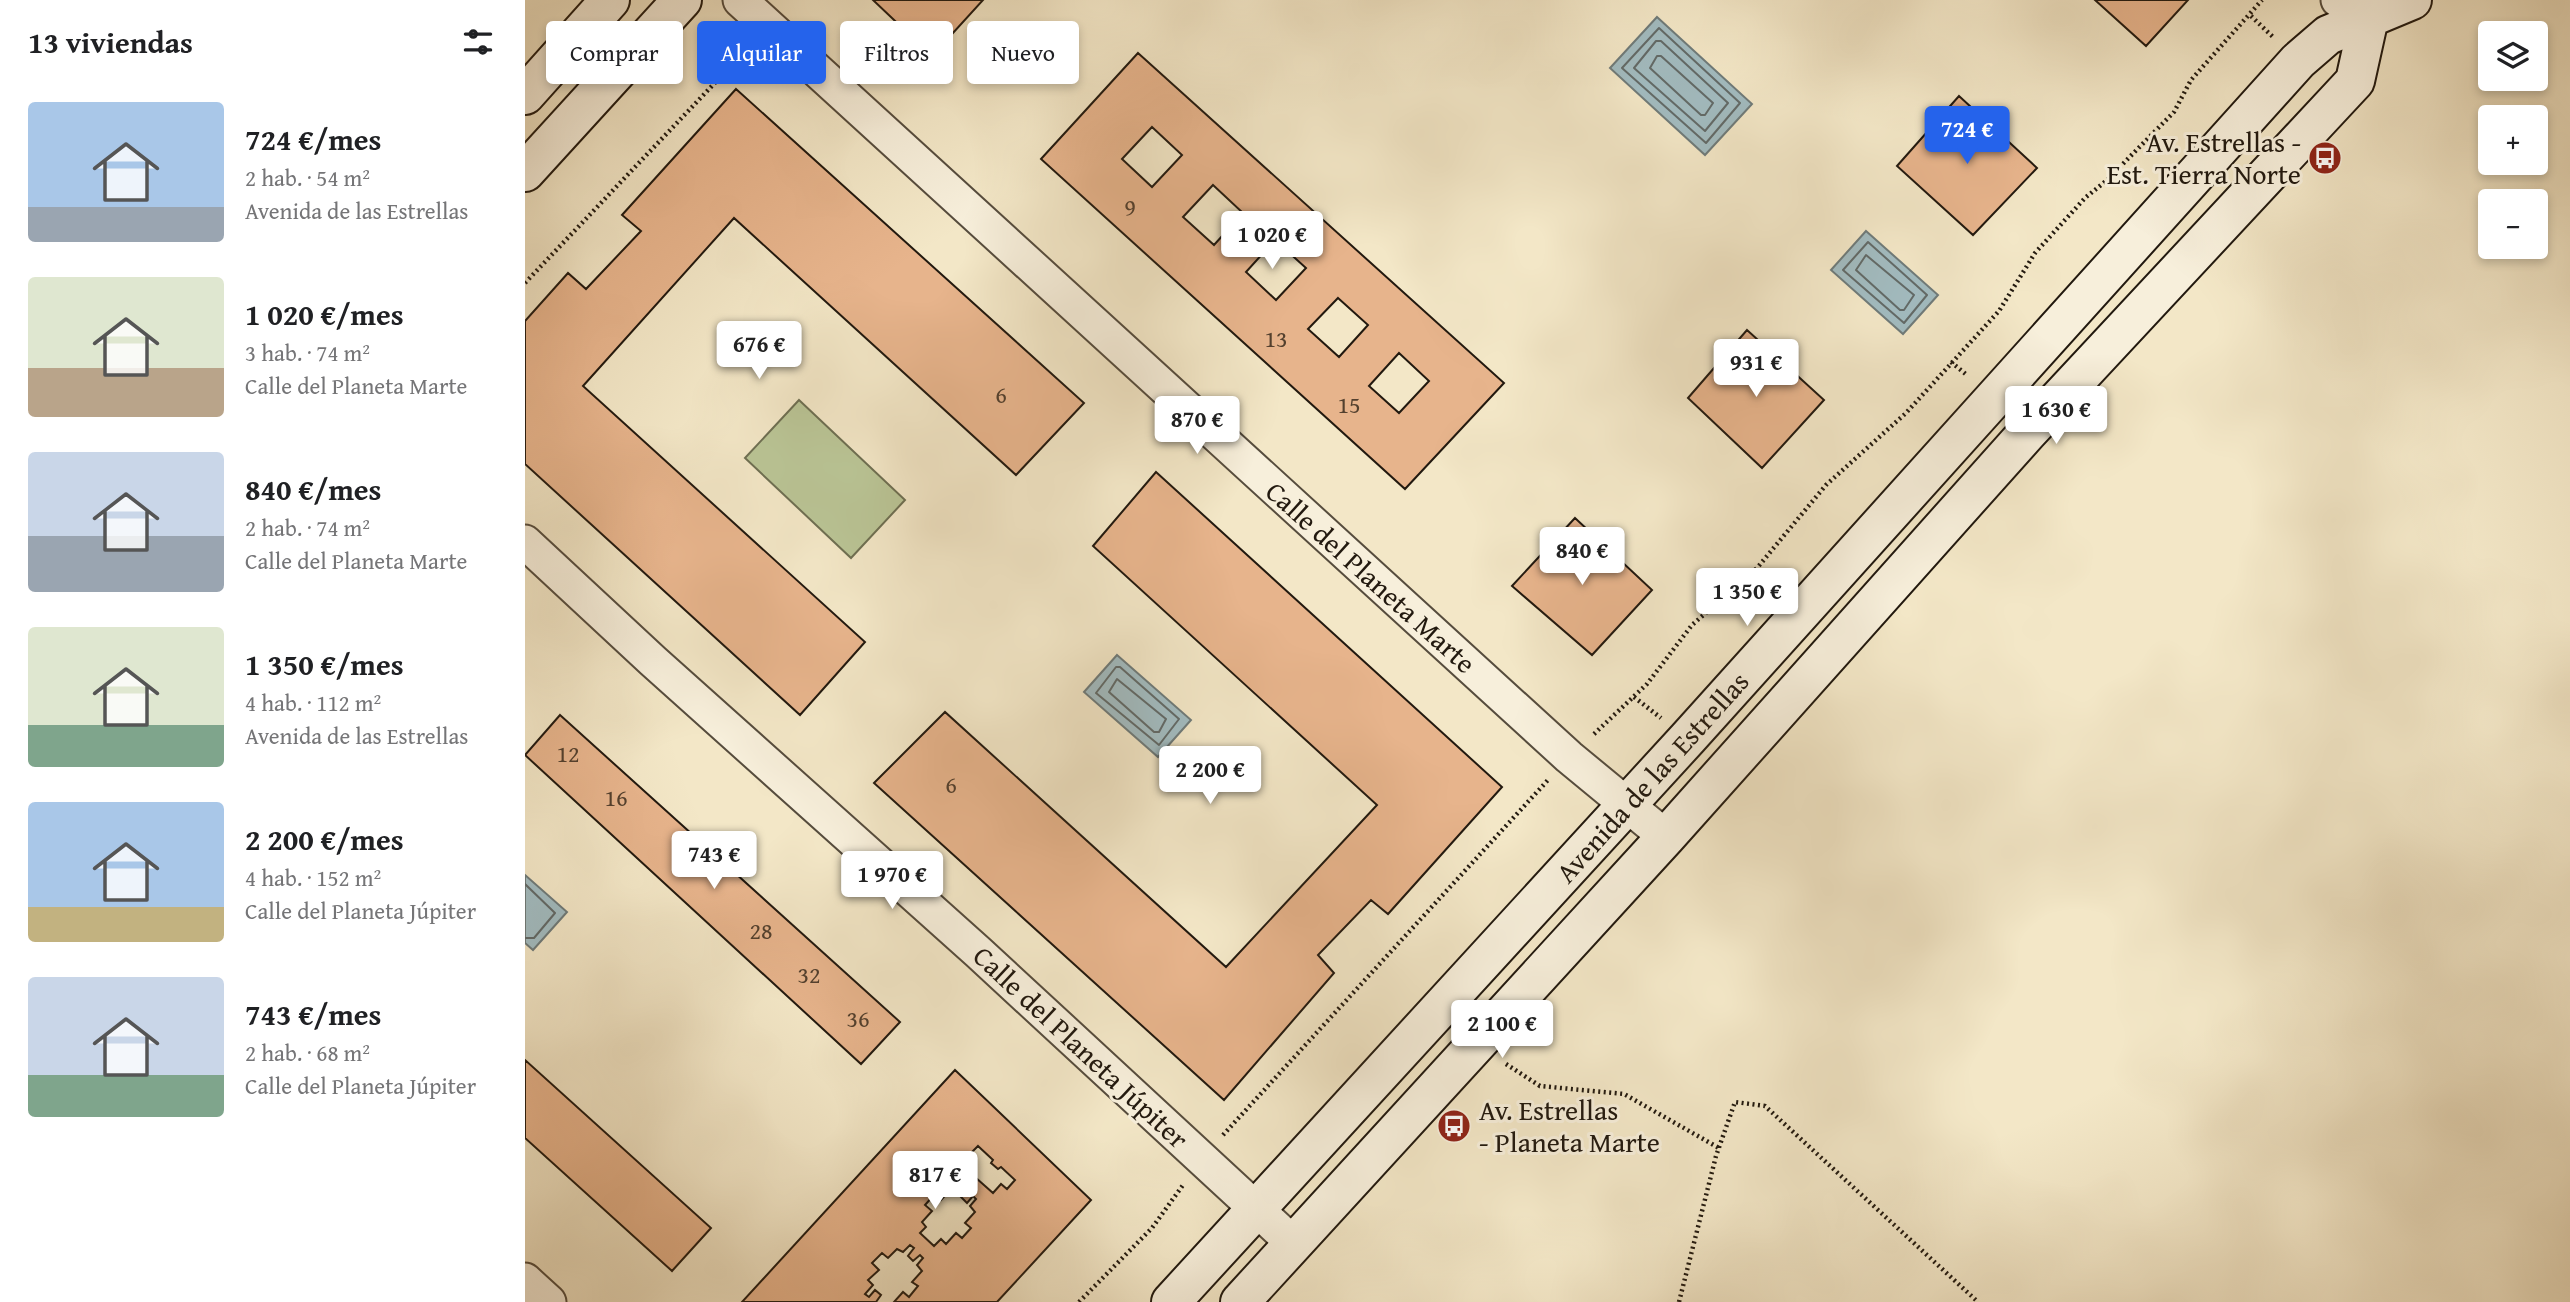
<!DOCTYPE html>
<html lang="es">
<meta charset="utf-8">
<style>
:root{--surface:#fff;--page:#f2f2f2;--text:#202124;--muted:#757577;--accent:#2563eb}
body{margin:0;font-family:"Gentium Book Plus",serif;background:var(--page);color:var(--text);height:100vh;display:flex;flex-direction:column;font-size:26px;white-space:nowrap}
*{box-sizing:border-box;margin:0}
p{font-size:23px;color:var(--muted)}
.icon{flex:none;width:38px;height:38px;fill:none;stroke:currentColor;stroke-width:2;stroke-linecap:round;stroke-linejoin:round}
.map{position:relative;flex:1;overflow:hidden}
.sheet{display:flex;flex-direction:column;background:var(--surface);width:525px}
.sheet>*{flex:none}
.banner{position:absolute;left:21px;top:21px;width:665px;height:63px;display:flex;gap:14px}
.controls{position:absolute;left:1953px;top:21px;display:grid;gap:14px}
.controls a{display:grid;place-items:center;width:70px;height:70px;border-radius:7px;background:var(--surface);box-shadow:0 4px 10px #0003;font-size:35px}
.price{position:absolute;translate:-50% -60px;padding:0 16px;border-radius:7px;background:#fff;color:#222;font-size:23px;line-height:46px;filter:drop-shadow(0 2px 4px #0008)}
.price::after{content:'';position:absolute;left:50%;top:42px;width:21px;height:16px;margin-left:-10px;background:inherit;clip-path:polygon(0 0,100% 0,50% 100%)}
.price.selected{background:var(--accent);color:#fff}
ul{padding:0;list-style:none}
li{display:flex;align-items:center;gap:21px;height:175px;padding:0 28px}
li span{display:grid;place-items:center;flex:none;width:196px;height:140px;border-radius:7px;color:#555}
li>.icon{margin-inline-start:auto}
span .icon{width:84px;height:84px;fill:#fffc;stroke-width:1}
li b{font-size:30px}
h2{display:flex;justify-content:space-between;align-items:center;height:84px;padding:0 28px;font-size:30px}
.tag{padding:0 24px;border-radius:7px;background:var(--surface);box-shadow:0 4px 10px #0003;font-size:24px;line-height:63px}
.tag.selected{background:var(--accent);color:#fff}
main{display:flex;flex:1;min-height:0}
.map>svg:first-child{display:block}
</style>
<main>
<section class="sheet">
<h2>13 viviendas<svg class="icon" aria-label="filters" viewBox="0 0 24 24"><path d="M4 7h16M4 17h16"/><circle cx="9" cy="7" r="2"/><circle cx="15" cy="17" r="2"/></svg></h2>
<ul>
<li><span style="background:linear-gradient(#a9c7e8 75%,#9aa5b1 0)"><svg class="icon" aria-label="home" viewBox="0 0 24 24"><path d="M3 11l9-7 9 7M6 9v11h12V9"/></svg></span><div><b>724 €/mes</b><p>2 hab. · 54 m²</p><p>Avenida de las Estrellas</p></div></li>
<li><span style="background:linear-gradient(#dfe7d0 65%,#b9a48a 0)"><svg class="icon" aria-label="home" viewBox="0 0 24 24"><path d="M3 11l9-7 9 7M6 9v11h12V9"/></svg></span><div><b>1 020 €/mes</b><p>3 hab. · 74 m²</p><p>Calle del Planeta Marte</p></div></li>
<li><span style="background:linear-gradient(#c9d6e8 60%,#9aa5b1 0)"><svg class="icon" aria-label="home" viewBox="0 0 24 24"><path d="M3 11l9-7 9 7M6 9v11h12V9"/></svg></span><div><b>840 €/mes</b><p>2 hab. · 74 m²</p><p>Calle del Planeta Marte</p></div></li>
<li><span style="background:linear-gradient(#dfe7d0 70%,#7fa58c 0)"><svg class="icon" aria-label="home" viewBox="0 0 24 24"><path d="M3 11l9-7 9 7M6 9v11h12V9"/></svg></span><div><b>1 350 €/mes</b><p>4 hab. · 112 m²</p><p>Avenida de las Estrellas</p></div></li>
<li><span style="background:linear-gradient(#a9c7e8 75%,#c2b280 0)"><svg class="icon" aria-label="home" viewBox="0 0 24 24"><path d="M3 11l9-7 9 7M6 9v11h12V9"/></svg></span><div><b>2 200 €/mes</b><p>4 hab. · 152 m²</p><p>Calle del Planeta Júpiter</p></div></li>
<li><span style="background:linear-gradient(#c9d6e8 70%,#7fa58c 0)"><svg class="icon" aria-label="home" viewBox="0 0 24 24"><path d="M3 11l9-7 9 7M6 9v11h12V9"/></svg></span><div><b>743 €/mes</b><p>2 hab. · 68 m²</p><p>Calle del Planeta Júpiter</p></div></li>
</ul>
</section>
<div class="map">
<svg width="2045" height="1302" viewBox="0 0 2045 1302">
<rect width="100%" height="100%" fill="#f3e7c7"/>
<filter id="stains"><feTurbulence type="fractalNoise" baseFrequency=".00286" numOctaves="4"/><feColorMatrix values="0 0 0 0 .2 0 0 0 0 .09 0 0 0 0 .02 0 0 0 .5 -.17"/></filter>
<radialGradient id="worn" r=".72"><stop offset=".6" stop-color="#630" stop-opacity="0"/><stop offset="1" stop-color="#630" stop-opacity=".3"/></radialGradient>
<!-- green -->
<path fill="#bac596" stroke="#6e6f52" stroke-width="2" d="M274,400L380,500L326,558L220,458Z"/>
<!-- water -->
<path fill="#a2bcc1" stroke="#6f7b7a" stroke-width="2" d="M1132,17L1227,104L1180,155L1085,68Z
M1341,231L1413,295L1378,334L1306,270Z
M592,655L666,720L633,757L559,692Z
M0,875L42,912L8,950L0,943Z"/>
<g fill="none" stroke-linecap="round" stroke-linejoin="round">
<!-- shore -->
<path stroke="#626a68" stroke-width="2" d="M1134,28L1215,103L1181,143L1097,68Z
M1131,41H1136L1203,103L1180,131L1109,68Z
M1132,56H1136L1188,103L1180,115H1176L1125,68Z
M1343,242L1402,295L1379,323L1318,270Z
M1341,255L1389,295L1379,310H1375L1331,270Z
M591,667H595L654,719L634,745L571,693Z
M592,679L641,719L634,732H629L584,692Z
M0,884L30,913L9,938H0"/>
</g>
<!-- building -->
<path fill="#e7b48c" stroke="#22190f" stroke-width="2" fill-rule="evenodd" d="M348,0H458L407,56Z
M1570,0H1663L1621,46Z
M613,53L979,383L880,489L516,159ZM627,127L657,155L627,187L597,159ZM688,185L718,213L689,245L658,217ZM750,240L781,268L751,300L721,272ZM813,298L843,325L814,357L783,329ZM874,353L904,381L874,413L844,386Z
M211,89L559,403L491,475L209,218L58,386L340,642L275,715L0,464V321L43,273L61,289L116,231L97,215Z
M1434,96L1512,168L1448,235L1372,166Z
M1222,330L1299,400L1237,468L1163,398Z
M631,472L977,787L863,914L846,900L793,955L809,973L699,1100L349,783L420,712L701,967L852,805L568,546Z
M1050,518L1127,590L1067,655L987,586Z
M35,715L375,1022L336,1064L0,755Z
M0,1060L186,1228L147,1271L0,1138Z
M430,1070L566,1200L472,1302H369L378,1292L384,1297L393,1286L387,1282L397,1271L392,1265L398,1258L395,1255L388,1261L383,1256L389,1248L385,1245L378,1252L372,1249L363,1258L357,1253L347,1263L354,1270L343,1280L348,1285L340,1294L344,1297L350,1290L356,1295L351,1302H217ZM453,1146L468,1160L466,1163L473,1169L476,1167L490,1180L482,1189L476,1184L468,1193L442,1170L450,1161L444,1155ZM438,1186L442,1190L436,1197L442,1203L448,1196L451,1199L445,1206L450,1212L440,1223L446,1228L437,1238L431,1233L421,1244L416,1239L409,1246L395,1233L401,1227L397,1222L407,1211L400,1205L410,1194L416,1200L425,1190L431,1193Z"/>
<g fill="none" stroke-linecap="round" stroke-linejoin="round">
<defs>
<path id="street" d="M215,0L1044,757L1141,837
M1813,0L1844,18
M0,542L128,661L453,952L768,1243
M0,1280L24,1302"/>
<path id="secondary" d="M0,95L85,0
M0,172L157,0
M646,1302L1163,738L1773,61L1803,35L1887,0
M715,1302L1141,837L1502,433L1830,81L1844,18"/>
</defs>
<!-- street casing -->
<use href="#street" stroke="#564c3d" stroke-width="37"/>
<!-- secondary casing -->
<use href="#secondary" stroke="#22190f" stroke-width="42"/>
<!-- path -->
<path stroke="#22190f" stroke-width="4.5" stroke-dasharray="2 3.5" stroke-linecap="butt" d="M1726,16L1748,37
M0,283L222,49
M1426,362L1442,375
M1109,697L1136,718
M1069,734L1122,684L1167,625L1232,568L1301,485L1381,413L1474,311L1510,253L1560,198L1582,180L1649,112L1666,80L1737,0
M981,1064L1015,1086L1099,1094L1194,1148
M698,1135L1023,780
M554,1302L627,1228L658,1185
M1154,1302L1191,1156L1210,1102L1240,1106L1453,1302"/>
<!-- street -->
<use href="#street" stroke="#f7efdb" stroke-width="33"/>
<!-- secondary -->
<use href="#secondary" stroke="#f7efdb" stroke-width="38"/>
</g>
<!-- icons -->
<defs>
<symbol id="bus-disc" viewBox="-11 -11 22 22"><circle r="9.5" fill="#8f2418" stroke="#f7efdb"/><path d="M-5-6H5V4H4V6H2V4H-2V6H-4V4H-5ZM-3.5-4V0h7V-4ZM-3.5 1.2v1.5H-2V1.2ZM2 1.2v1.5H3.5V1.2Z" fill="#fff"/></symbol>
</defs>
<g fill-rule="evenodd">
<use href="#bus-disc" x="1781" y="139" width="38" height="38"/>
<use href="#bus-disc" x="910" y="1107" width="38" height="38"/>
</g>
<g text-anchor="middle" stroke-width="6" stroke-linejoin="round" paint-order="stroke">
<!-- number labels -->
<g font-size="24" fill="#53402e">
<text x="605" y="215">9</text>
<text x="751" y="347">13</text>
<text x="476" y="403">6</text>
<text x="824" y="413">15</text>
<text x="43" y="762">12</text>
<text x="426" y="793">6</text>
<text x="91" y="806">16</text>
<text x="236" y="939">28</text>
<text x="284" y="983">32</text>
<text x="333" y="1027">36</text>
</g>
<!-- poi labels -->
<g font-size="28" fill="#22190f" stroke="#f7efdb" text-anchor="end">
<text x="1776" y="152">Av. Estrellas -<tspan x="1776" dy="32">Est. Tierra Norte</tspan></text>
<text x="954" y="1120" text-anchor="start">Av. Estrellas<tspan x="954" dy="32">- Planeta Marte</tspan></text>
</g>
<!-- street labels -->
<g font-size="28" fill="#22190f" stroke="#f7efdb">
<text transform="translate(846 577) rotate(42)" y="10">Calle del Planeta Marte</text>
<text transform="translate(1127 777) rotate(-48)" y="10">Avenida de las Estrellas</text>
<text transform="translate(556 1047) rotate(43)" y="10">Calle del Planeta Júpiter</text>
</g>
</g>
<rect width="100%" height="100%" filter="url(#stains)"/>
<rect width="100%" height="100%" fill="url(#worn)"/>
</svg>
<div class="controls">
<a><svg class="icon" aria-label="layers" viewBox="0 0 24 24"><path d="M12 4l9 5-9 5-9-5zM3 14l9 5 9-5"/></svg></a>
<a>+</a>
<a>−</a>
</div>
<b class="price selected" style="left:1442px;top:166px">724 €</b>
<b class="price" style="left:747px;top:271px">1 020 €</b>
<b class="price" style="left:234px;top:381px">676 €</b>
<b class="price" style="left:1231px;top:399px">931 €</b>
<b class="price" style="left:1531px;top:446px">1 630 €</b>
<b class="price" style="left:672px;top:456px">870 €</b>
<b class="price" style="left:1057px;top:587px">840 €</b>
<b class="price" style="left:1222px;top:628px">1 350 €</b>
<b class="price" style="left:685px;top:806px">2 200 €</b>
<b class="price" style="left:189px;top:891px">743 €</b>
<b class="price" style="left:367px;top:911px">1 970 €</b>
<b class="price" style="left:977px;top:1060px">2 100 €</b>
<b class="price" style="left:410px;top:1211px">817 €</b>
<div class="banner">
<a class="tag">Comprar</a>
<a class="tag selected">Alquilar</a>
<a class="tag">Filtros</a>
<a class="tag">Nuevo</a>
</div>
</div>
</main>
